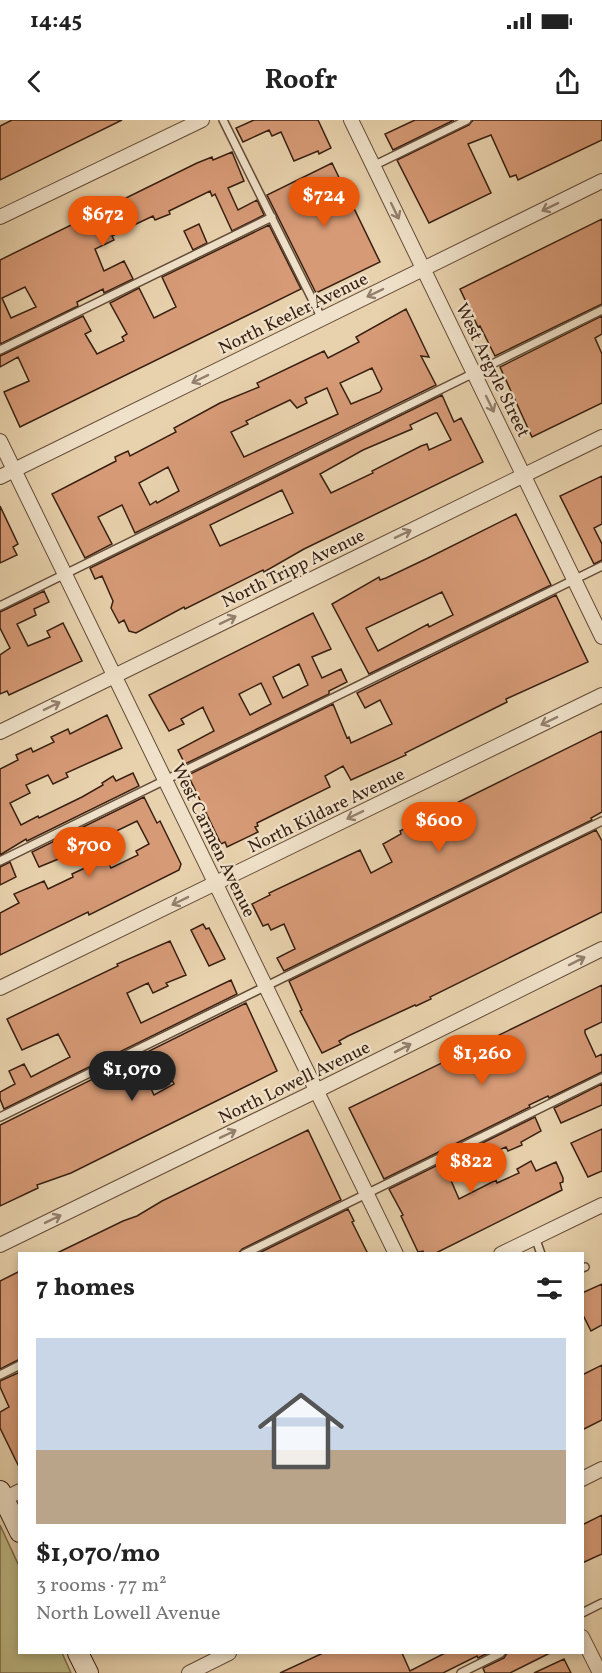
<!DOCTYPE html>
<meta charset="utf-8">
<style>
:root{--surface:#fff;--page:#f2f2f2;--text:#222;--muted:#767676;--accent:#ea580c}
body{margin:0;font-family:Vollkorn,serif;background:var(--page);color:var(--text);height:100vh;display:flex;flex-direction:column;font-size:22px;white-space:nowrap}
*{box-sizing:border-box;margin:0}
p{font-size:20px;color:var(--muted)}
.icon{flex:none;width:33px;height:33px;fill:none;stroke:currentColor;stroke-width:2;stroke-linecap:round;stroke-linejoin:round}
.map{position:relative;flex:1;overflow:hidden}
.drawer{position:absolute;left:18px;top:1132px;width:566px;height:402px;display:flex;flex-direction:column;background:var(--surface);border-radius:0px;box-shadow:0 3px 9px #0003}
.drawer>*{flex:none}
.price{position:absolute;translate:-50% -51px;padding:0 14px;border-radius:21px;background:var(--accent);color:#fff;font-size:20px;line-height:39px;filter:drop-shadow(0 2px 3px #0008)}
.price::after{content:'';position:absolute;left:50%;top:36px;width:18px;height:14px;margin-left:-9px;background:inherit;clip-path:polygon(0 0,100% 0,50% 100%)}
.price.current{background:#222;color:#fff}
ul{padding:0;list-style:none}
li{display:grid;align-content:center;gap:12px;height:318px;padding:0 18px}
li span{display:grid;place-items:center;height:186px;border-radius:0px;color:#555}
li>.icon{margin-inline-start:auto}
span .icon{width:108px;height:108px;fill:#fffc;stroke-width:1}
li b{font-size:26px}
h2{display:flex;justify-content:space-between;align-items:center;height:72px;padding:0 18px;font-size:26px}
.status{display:flex;justify-content:space-between;align-items:center;height:42px;padding:0 30px;background:var(--surface);direction:ltr}
.status svg{height:16px;fill:currentColor}
header{display:flex;justify-content:space-between;align-items:center;height:78px;padding:0 18px;background:var(--surface);font-size:27px;font-weight:700}
.map>svg:first-child{display:block}
</style>
<div class="status"><b>14:45</b><svg viewBox="0 0 49 12"><path d="M0 12V9h3v3zM5 12V6h3v6zM10 12V3h3v9zM15 12V0h3v12zM26 1h20v11H26zM47 4h2v5h-2z"/></svg></div>
<header><svg class="icon" aria-label="back" viewBox="0 0 24 24"><path d="M15 5l-7 7 7 7"/></svg>Roofr<svg class="icon" aria-label="share" viewBox="0 0 24 24"><path d="M12 15V3M7 8l5-5 5 5M5 13v7h14v-7"/></svg></header>
<div class="map">
<svg width="602" height="1553" viewBox="0 0 602 1553">
<rect width="100%" height="100%" fill="#e8d2ad"/>
<filter id="stains"><feTurbulence type="fractalNoise" baseFrequency=".00333" numOctaves="4"/><feColorMatrix values="0 0 0 0 .2 0 0 0 0 .09 0 0 0 0 .02 0 0 0 .5 -.17"/></filter>
<radialGradient id="worn" r=".72"><stop offset=".6" stop-color="#630" stop-opacity="0"/><stop offset="1" stop-color="#630" stop-opacity=".3"/></radialGradient>
<!-- green -->
<path fill="#bdba85" stroke="#7a6c4b" stroke-width="1.5" d="M0,1405L19,1446L20,1533H62L71,1553H0Z"/>
<!-- building -->
<path fill="#d69a76" stroke="#381f11" stroke-width="1.5" fill-rule="evenodd" d="M12,0H122L0,60V6Z
M254,0H318L331,28L319,34L318,31L294,41L281,12L272,16L269,10L243,22L236,8Z
M415,0H454L393,30L385,14Z
M473,0H602V20L518,60L516,55L510,57L491,15L468,24L491,73L429,103L397,40L469,5Z
M232,32L244,61L228,68L238,90L257,80L264,95L232,111L215,74L212,76L210,71L169,91L170,94L155,100L153,96L136,104L112,116L114,120L95,129L104,151L124,141L133,159L104,173L103,169L77,182L78,186L0,224V140L197,43L212,37L213,40ZM25,167L36,187L11,198L2,178Z
M332,43L380,142L316,173L267,75Z
M602,99V184L495,236L480,206L478,207L460,169Z
M199,104L207,123L193,130L184,111Z
M269,105L301,169L20,307L4,272L29,261L18,237L0,247V236L83,196L91,211L85,214L97,234L124,221L122,217L127,214L110,183L139,168L154,198L176,187L162,157Z
M406,189L429,237L421,236L436,265L135,413L122,385L98,397L112,424L85,438L52,374L116,341L115,337L128,331L130,336L176,312L174,308L220,283L259,267L257,263L324,231L328,238L359,222L356,217ZM372,248L382,269L380,272L351,284L340,263ZM327,268L338,294L244,337L231,312L248,304L246,301L290,280L297,288L307,283L305,278ZM168,347L179,371L157,383L156,381L150,385L139,363Z
M602,196V214L595,218L602,234V283L532,317L500,247Z
M442,275L454,302L461,298L483,342L304,429L264,452L263,450L185,489L184,487L136,513L129,511L124,500L119,503L111,488L113,481L102,456L95,459L90,448ZM435,293H437L451,320L429,330L427,324L421,326L372,351L373,353L331,373L320,354L363,330L412,309L410,305ZM282,370L293,393L220,426L210,405Z
M602,356V404L594,408L602,424V440L594,444L560,376Z
M0,386L18,424L13,427L17,435L0,443Z
M516,394L551,465L369,554L332,484L379,457L380,460L386,458L428,438ZM442,472L453,495L429,507L428,504L378,531L366,508Z
M44,471L49,482L34,489L36,495L17,504L28,526L50,517L47,511L63,503L82,541L9,575L7,571L0,574V535L10,528L0,508V492Z
M556,475L588,542L506,579L507,582L405,633L406,635L351,660L343,646L325,656L330,667L257,703L258,706L255,707L258,712L227,727L225,722L221,724L188,655L333,584L347,618L349,617L351,623L392,604L380,580L365,588L357,573Z
M313,493L331,529L312,537L322,558L341,549L347,562L329,571V574L185,644L178,630L214,611L204,590L203,587L181,599L184,604L169,611L149,575ZM299,544L308,565L283,578L273,557ZM261,563L271,584L250,595L239,574Z
M107,595L122,628L66,653L68,657L53,664L48,655L26,665L30,673L10,683L21,705L38,696L39,698L82,677L103,665L102,663L113,656L116,661L133,653L139,666L27,721L26,719L0,735V649L18,640L16,635L31,628L33,632L54,622L51,617L68,609L70,614Z
M602,611V692L591,698L592,700L284,851L277,838L295,829L284,804L271,810L268,804L263,806L252,784L270,775L269,773L360,730L371,753L392,742L383,724L401,714L400,711Z
M144,677L157,703L160,701L181,744L179,750L89,795L88,792L0,835V793L19,783L14,774L44,761L48,769L73,757L72,754L106,738L111,748L138,735L136,731L149,724L137,701L104,717L102,714L71,729L73,733L39,747L32,732Z
M596,710L602,721V792L430,877L431,879L416,886L415,885L348,916L339,921L341,924L322,933L300,891L302,890L289,861Z
M10,742L16,757L0,765V747Z
M203,804L206,809L209,808L225,839L209,846L191,810Z
M170,821L186,855L166,863L168,866L153,873L148,863L127,873L141,903L231,860L237,874L4,989L0,979V972L15,964L9,951L24,944L31,957L70,937L58,914L22,930L7,899L118,846L117,844Z
M602,865V902L585,910V913L596,937L602,934V952L549,978L548,976L529,985L530,987L384,1059L349,988Z
M246,883L277,951L71,1053L37,1065L38,1068L0,1086V1005ZM163,941L174,964L154,975L143,951Z
M602,964V985L561,1003L554,988Z
M535,997L541,1011L521,1022L522,1025L508,1031L506,1027L480,1038L482,1043L450,1058L459,1079L496,1060L497,1063L519,1053L517,1049L531,1041L536,1051L556,1042L563,1058V1062L560,1063L562,1070L436,1133L424,1134L423,1131L418,1132L401,1096L403,1095L389,1069Z
M602,1009V1051L588,1057L571,1023Z
M308,1010L341,1080L242,1129L238,1134H55L123,1101L137,1096L162,1081Z
M348,1089L354,1101L352,1102L368,1134H257Z
M20,1151V1239L0,1249V1161Z
M602,1164V1205L591,1211L582,1193V1173Z
M602,1245V1300L582,1310V1255Z
M20,1252V1349L0,1308V1292L9,1287L0,1267V1261Z
M602,1395V1434L582,1443V1405Z
M323,1533H402L410,1551L445,1533H488L478,1538L477,1536L443,1553H280Z
M507,1533H550L510,1553H485L483,1548L504,1538Z
M564,1539L571,1553H534Z"/>
<g fill="none" stroke-linecap="round" stroke-linejoin="round">
<defs>
<path id="service" d="M223,0L322,199
M373,46L467,0
M0,230L272,97
M0,486L602,190
M0,741L602,446
M0,997L602,701
M535,1117L541,1134
M244,1134L602,958
M582,1148L585,1147
M0,1255L20,1245
M582,1493L602,1483
M461,1553L501,1533"/>
<path id="minor" d="M351,0L602,517
M0,97L202,0
M0,321L396,1134
M0,357L602,61
M0,612L602,317
M0,868L602,575
M0,1125L316,971L602,829
M501,1134L602,1085
M582,1359L602,1349
M4,1379L20,1371
M582,1517L600,1553
M189,1553L229,1533"/>
<path id="secondary" d="M0,1371L20,1412
M78,1533L88,1553"/>
</defs>
<!-- service casing -->
<use href="#service" stroke="#644c38" stroke-width="10"/>
<!-- minor casing -->
<use href="#minor" stroke="#644c38" stroke-width="16"/>
<!-- secondary casing -->
<use href="#secondary" stroke="#381f11" stroke-width="22"/>
<!-- service -->
<use href="#service" stroke="#f0e2ca" stroke-width="7"/>
<!-- minor -->
<use href="#minor" stroke="#f0e2ca" stroke-width="14"/>
<!-- secondary -->
<use href="#secondary" stroke="#f0e2ca" stroke-width="20"/>
</g>
<!-- one-way arrows -->
<defs><path id="oneway-shaft" d="M-6 0H5M1.5-3L5.5 0L1.5 3" fill="none" stroke-width="1.6" stroke-linecap="round" stroke-linejoin="round" transform="scale(1.5)"/></defs>
<g stroke="#94806e">
<use href="#oneway-shaft" transform="translate(550 87) rotate(154)"/>
<use href="#oneway-shaft" transform="translate(395 91) rotate(64)"/>
<use href="#oneway-shaft" transform="translate(375 173) rotate(154)"/>
<use href="#oneway-shaft" transform="translate(200 259) rotate(154)"/>
<use href="#oneway-shaft" transform="translate(490 284) rotate(64)"/>
<use href="#oneway-shaft" transform="translate(403 414) rotate(-26)"/>
<use href="#oneway-shaft" transform="translate(228 500) rotate(-26)"/>
<use href="#oneway-shaft" transform="translate(52 586) rotate(-26)"/>
<use href="#oneway-shaft" transform="translate(549 601) rotate(154)"/>
<use href="#oneway-shaft" transform="translate(355 695) rotate(154)"/>
<use href="#oneway-shaft" transform="translate(180 781) rotate(154)"/>
<use href="#oneway-shaft" transform="translate(577 841) rotate(-27)"/>
<use href="#oneway-shaft" transform="translate(403 928) rotate(-27)"/>
<use href="#oneway-shaft" transform="translate(228 1014) rotate(-26)"/>
<use href="#oneway-shaft" transform="translate(53 1099) rotate(-26)"/>
</g>
<g text-anchor="middle" stroke-width="4.5" stroke-linejoin="round" paint-order="stroke">
<!-- street labels -->
<g font-size="18" fill="#381f11" stroke="#f0e2ca">
<text transform="translate(293 193) rotate(-26)" y="6">North Keeler Avenue</text>
<text transform="translate(493 250) rotate(64)" y="6">West Argyle Street</text>
<text transform="translate(293 448) rotate(-26)" y="6">North Tripp Avenue</text>
<text transform="translate(326 690) rotate(-26)" y="6">North Kildare Avenue</text>
<text transform="translate(214 720) rotate(64)" y="6">West Carmen Avenue</text>
<text transform="translate(294 962) rotate(-26)" y="6">North Lowell Avenue</text>
</g>
</g>
<rect width="100%" height="100%" filter="url(#stains)"/>
<rect width="100%" height="100%" fill="url(#worn)"/>
</svg>
<b class="price" style="left:324px;top:108px">$724</b>
<b class="price" style="left:103px;top:127px">$672</b>
<b class="price" style="left:439px;top:733px">$600</b>
<b class="price" style="left:89px;top:758px">$700</b>
<b class="price" style="left:482px;top:966px">$1,260</b>
<b class="price current" style="left:132px;top:982px">$1,070</b>
<b class="price" style="left:471px;top:1074px">$822</b>
<section class="drawer">
<h2>7 homes<svg class="icon" aria-label="filters" viewBox="0 0 24 24"><path d="M4 7h16M4 17h16"/><circle cx="9" cy="7" r="2"/><circle cx="15" cy="17" r="2"/></svg></h2>
<ul>
<li><span style="background:linear-gradient(#c9d6e8 60%,#b9a48a 0)"><svg class="icon" aria-label="home" viewBox="0 0 24 24"><path d="M3 11l9-7 9 7M6 9v11h12V9"/></svg></span><div><b>$1,070/mo</b><p>3 rooms · 77 m²</p><p>North Lowell Avenue</p></div></li>
</ul>
</section>
</div>
